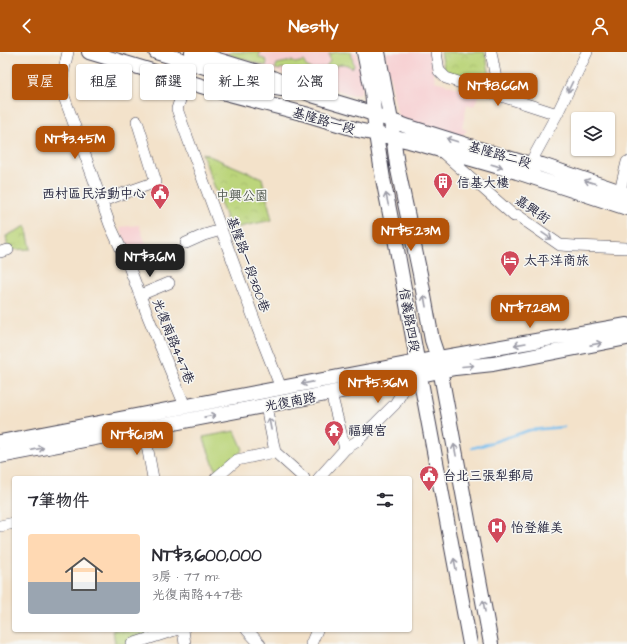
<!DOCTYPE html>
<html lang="zh-TW">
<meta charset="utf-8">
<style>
:root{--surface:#fff;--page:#f2f2f3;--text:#2b2b33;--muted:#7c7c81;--line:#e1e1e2;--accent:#b45309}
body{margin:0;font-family:"Architects Daughter","LXGW WenKai TC",sans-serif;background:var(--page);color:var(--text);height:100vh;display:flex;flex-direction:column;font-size:15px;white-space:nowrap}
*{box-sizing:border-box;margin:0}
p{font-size:13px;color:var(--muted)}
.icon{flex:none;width:22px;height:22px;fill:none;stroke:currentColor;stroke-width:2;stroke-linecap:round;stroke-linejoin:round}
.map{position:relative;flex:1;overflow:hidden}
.side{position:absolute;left:12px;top:424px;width:400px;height:156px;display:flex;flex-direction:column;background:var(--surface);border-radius:4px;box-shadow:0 1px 3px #0004}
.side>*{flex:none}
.guide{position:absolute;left:12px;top:12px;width:400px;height:36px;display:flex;gap:8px}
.controls{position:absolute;left:571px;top:60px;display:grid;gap:8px}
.controls a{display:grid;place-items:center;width:44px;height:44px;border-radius:4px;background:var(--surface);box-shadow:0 1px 3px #0004;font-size:20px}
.price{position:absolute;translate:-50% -34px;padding:0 9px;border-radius:8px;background:var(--accent);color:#fff;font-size:13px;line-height:26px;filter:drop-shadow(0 1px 2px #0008)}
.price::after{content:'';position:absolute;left:50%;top:24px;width:12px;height:9px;margin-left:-6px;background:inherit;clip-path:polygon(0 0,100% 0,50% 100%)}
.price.selected{background:#222;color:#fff}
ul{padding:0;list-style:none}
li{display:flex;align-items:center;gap:12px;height:100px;padding:0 16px}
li+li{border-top:1px solid var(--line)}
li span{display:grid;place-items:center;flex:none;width:112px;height:80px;border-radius:4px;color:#555}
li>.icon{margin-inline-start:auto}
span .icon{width:48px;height:48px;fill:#fffc;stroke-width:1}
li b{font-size:17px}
h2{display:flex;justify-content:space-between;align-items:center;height:48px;padding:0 16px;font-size:17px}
.pill{padding:0 14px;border-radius:4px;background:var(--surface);box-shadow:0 1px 3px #0004;font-size:14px;line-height:36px}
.pill.selected{background:var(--accent);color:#fff}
header{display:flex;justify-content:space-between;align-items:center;height:52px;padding:0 16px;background:var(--accent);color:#fff;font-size:18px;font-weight:800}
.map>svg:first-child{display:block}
</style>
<header><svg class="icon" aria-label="back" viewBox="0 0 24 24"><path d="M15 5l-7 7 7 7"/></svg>Nestly<svg class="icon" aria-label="person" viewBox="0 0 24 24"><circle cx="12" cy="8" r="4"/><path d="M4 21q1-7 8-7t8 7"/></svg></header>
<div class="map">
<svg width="627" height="592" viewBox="0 0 627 592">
<defs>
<pattern id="park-crowns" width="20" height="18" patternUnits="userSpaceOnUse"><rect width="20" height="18" fill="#bcd57b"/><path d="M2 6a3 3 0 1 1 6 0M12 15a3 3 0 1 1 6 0" fill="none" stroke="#a1b76b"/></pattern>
</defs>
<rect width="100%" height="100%" fill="#f6f6f2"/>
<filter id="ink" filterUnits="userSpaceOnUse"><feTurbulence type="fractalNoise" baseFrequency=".025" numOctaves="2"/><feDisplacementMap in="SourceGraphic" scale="8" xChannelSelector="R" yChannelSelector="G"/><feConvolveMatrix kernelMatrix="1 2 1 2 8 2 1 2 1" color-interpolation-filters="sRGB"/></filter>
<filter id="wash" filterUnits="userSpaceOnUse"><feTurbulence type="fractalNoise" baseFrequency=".012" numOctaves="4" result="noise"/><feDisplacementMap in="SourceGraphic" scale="16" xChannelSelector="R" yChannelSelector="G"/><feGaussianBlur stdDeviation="0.9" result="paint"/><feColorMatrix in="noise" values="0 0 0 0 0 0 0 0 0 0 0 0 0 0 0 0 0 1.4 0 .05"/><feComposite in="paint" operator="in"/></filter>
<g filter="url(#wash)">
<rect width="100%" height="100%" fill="#f3e2ca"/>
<!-- built -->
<path fill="#f7cfd1" d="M215,0H357L363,36L360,41L353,43L216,1Z
M385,0H430L435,29L479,42L474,54L467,52L462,76L467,78L462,84L398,66Z
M139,173L152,209L136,218L120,175Z"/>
<!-- grass -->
<path fill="#bcd57b" stroke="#6f7c5b" d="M232,0H260L259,5L266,8L267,10L266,14L226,2Z
M337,0H351L354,14L352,16C339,5 324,19 333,33L332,34L321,31L322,26L321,16H325L330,9L329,2Z
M292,9L295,11L304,9L305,13L312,18L319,17L320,26L318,25L317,27L304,23L303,24L297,22V21L281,16L280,18L275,17L277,12Z
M235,379L243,397L229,413L217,422L203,385Z"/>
<!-- park -->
<path fill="url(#park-crowns)" stroke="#6f7c5b" d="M441,0H485L492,34L445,20Z
M202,101L262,126L272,168L230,177Z
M26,174L31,197L8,198L6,184Z
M113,578H169L126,592H115Z"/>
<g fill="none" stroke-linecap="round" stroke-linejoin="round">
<!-- stream -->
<path stroke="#76bdee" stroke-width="2.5" d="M472,396L484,393L530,378L564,375"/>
</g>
</g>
<g filter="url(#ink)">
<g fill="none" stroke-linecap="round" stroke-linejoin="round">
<defs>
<path id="minor" d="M68,0L60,34L70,61L110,173L128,212L149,267L185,354
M436,0L439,19L446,26L557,62
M491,0L499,43
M186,30L177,57L257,275L281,336
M442,100L514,164L517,163L560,193L575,194L627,196
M533,112V106L557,62L587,0
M619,139L622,131L627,110
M102,149L156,130L137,69
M186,191L204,183L221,178
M0,200L8,198
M140,243L169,231
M331,341L345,397
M266,354L275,400L304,426
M138,372L144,377L153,426
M216,426L237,408L275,400
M319,426L345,397L356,390L376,371L395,352L404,337L407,331L418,324
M0,474L14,471
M183,578L185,592
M247,578L260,592
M132,592L175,578
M311,592L317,578"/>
<path id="major" d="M89,0L218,39L305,62L358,78L409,89L517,120L627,156
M156,0L270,35L282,37
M192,0L261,21L312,43L359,57L409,75L521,110L542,113L627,142
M364,0L372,39L376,82L383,127L396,192L422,335L470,592
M378,0L391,69L397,113L420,222L432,288L438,306L491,592
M0,390L438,306L627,273
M0,404L331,341L455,316L493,312L627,286"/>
</defs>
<!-- minor casing -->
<use href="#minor" stroke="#413f50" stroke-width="12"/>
<!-- major casing -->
<use href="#major" stroke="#413f50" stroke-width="16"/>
<!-- minor -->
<use href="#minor" stroke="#fff" stroke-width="11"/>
<!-- major -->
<use href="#major" stroke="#fff" stroke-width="14"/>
</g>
<!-- one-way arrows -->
<defs><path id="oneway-shaft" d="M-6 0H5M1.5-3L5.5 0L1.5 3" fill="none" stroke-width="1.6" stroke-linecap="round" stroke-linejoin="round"/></defs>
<g stroke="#9c9ca7">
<use href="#oneway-shaft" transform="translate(570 35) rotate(116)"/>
<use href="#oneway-shaft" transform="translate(452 88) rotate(-163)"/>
<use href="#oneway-shaft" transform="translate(497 114) rotate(16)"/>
<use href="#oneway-shaft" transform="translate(590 130) rotate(-162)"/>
<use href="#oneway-shaft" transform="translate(387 147) rotate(-102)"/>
<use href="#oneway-shaft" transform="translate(547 184) rotate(34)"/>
<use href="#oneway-shaft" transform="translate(425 249) rotate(-100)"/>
<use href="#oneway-shaft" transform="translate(520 292) rotate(170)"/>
<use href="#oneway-shaft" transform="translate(596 292) rotate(-11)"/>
<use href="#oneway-shaft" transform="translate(468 314) rotate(-5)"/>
<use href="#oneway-shaft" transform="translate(307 331) rotate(169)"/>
<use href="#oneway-shaft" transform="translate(210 364) rotate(-11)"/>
<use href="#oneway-shaft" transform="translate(270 372) rotate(-101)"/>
<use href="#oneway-shaft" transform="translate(38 397) rotate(-11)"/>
<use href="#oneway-shaft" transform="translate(455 398) rotate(-101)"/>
<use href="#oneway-shaft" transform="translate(455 512) rotate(-101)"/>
<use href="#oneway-shaft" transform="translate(484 554) rotate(-100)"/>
</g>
</g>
<!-- icons -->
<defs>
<symbol id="building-pin" viewBox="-11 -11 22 30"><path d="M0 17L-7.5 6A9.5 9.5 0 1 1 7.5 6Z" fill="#d1495b" stroke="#f6f6f2"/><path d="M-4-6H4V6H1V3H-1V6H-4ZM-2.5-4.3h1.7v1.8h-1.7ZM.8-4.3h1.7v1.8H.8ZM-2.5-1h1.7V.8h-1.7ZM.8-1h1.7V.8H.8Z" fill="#fff"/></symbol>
<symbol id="civic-pin" viewBox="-11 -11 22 30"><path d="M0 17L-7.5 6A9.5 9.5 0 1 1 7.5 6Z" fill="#d1495b" stroke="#f6f6f2"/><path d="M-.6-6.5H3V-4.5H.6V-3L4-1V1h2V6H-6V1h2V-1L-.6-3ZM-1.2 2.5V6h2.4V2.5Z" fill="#fff"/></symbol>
<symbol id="hotel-pin" viewBox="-11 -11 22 30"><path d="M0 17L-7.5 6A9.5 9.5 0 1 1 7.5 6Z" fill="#d1495b" stroke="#f6f6f2"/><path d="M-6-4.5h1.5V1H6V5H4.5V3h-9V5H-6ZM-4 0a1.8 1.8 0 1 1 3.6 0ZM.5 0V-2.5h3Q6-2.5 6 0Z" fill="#fff"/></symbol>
<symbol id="temple-pin" viewBox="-11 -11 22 30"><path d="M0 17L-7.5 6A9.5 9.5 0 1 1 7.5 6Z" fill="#d1495b" stroke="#f6f6f2"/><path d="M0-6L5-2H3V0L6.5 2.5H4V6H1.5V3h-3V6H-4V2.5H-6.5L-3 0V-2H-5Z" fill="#fff"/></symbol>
<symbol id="hospital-pin" viewBox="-11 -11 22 30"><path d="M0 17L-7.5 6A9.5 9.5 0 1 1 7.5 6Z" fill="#d1495b" stroke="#f6f6f2"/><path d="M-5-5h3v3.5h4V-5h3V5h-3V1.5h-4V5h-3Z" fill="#fff"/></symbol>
</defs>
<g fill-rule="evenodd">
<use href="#building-pin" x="432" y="119" width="22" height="30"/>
<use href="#civic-pin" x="149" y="130" width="22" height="30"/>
<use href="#hotel-pin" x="499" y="197" width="22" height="30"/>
<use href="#temple-pin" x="323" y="367" width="22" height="30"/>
<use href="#civic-pin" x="418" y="412" width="22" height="30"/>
<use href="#hospital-pin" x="486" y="464" width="22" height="30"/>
</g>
<g text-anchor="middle" stroke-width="3" stroke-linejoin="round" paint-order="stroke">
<!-- street labels -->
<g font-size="13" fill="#22223b" stroke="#f6f6f2">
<text transform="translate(324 68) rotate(16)" y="5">基隆路一段</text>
<text transform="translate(500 102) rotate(16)" y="5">基隆路二段</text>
<text transform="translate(533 157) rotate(35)" y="5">嘉興街</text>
<text transform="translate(249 212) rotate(70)" y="5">基隆路一段380巷</text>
<text transform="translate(410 268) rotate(80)" y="5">信義路四段</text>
<text transform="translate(174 289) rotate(68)" y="5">光復南路447巷</text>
<text transform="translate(290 349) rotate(-11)" y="5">光復南路</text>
</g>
<!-- poi labels -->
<g font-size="13" fill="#22223b" stroke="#f6f6f2" text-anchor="start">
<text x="457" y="135">信基大樓</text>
<text x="146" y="146" text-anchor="end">西村區民活動中心</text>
<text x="524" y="213">太平洋商旅</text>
<text x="348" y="383">福興宮</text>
<text x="443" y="428">台北三張犁郵局</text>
<text x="511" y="480">怡登維美</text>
</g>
<!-- park labels -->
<g font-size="13" fill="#50584e" stroke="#f6f6f2">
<text x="242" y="148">中興公園</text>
</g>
</g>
</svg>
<div class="controls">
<a><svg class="icon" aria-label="layers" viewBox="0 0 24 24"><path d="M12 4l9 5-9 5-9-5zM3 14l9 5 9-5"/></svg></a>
</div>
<b class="price" style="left:498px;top:55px">NT$8.66M</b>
<b class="price" style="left:75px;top:108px">NT$3.45M</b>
<b class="price" style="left:411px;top:200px">NT$5.23M</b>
<b class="price selected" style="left:150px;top:226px">NT$3.6M</b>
<b class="price" style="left:530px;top:277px">NT$7.28M</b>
<b class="price" style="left:378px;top:352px">NT$5.36M</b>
<b class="price" style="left:137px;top:404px">NT$6.13M</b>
<div class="guide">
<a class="pill selected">買屋</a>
<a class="pill">租屋</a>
<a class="pill">篩選</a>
<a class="pill">新上架</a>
<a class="pill">公寓</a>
</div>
<section class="side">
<h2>7筆物件<svg class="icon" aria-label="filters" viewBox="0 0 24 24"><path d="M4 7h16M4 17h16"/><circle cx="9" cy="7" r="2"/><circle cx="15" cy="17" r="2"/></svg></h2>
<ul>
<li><span style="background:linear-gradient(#ffd9b3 60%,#9aa5b1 0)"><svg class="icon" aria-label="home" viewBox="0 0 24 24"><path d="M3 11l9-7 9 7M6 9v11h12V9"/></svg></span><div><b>NT$3,600,000</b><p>3房 · 77 m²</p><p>光復南路447巷</p></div></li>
</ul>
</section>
</div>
